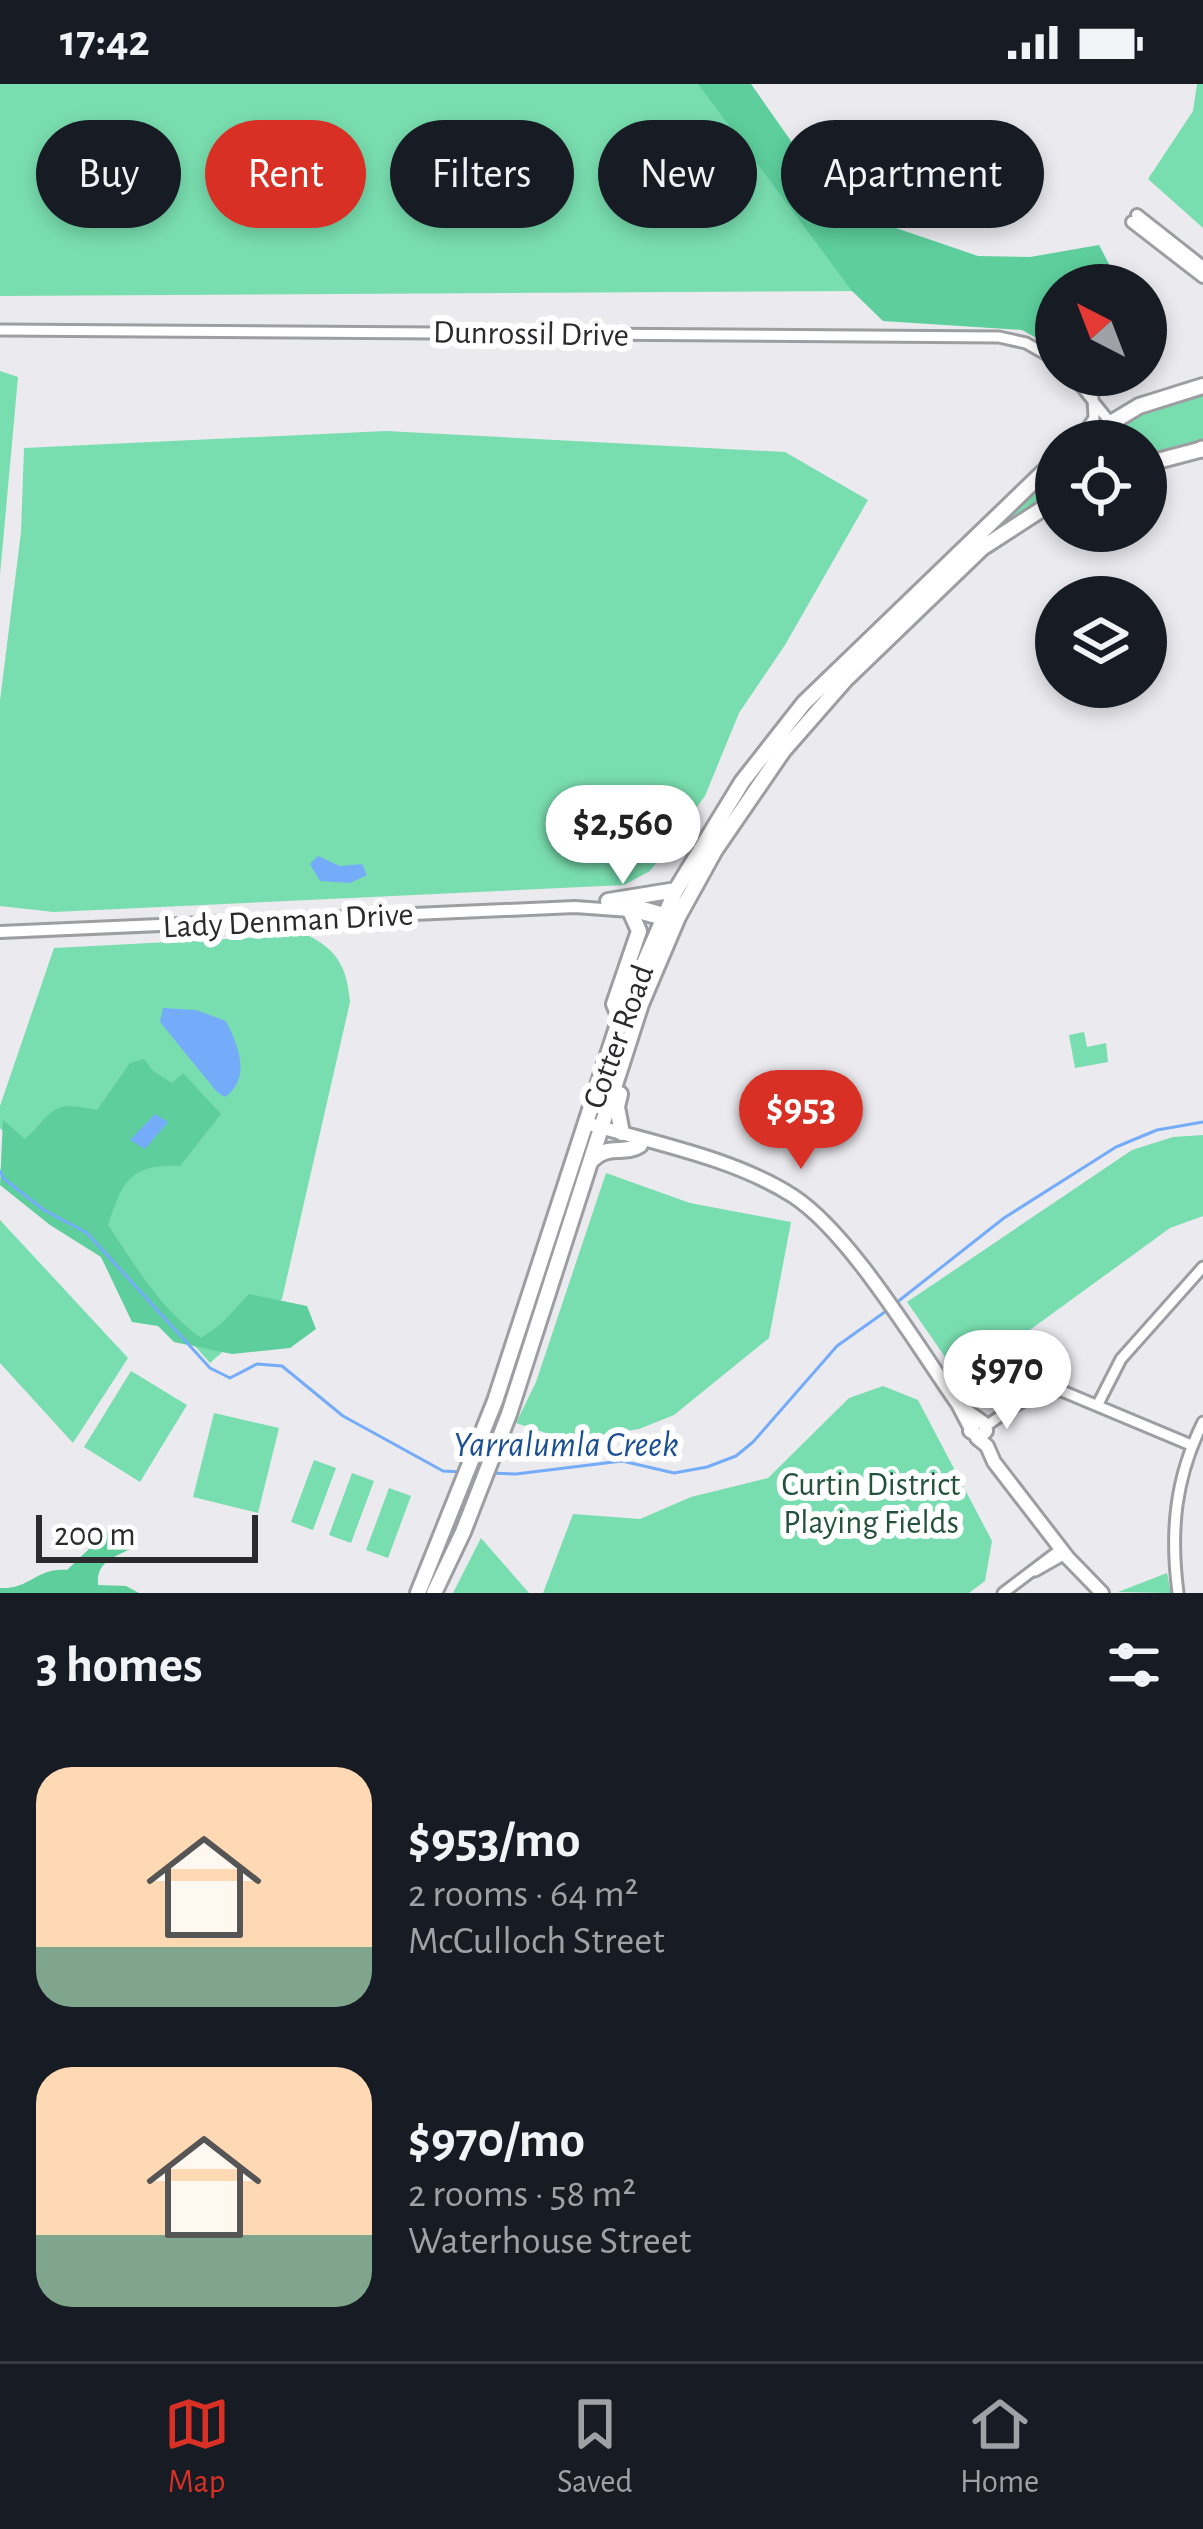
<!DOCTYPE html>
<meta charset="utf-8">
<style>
:root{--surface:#171b24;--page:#242831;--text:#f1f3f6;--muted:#9ea1a6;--line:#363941;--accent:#d93025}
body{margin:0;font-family:"Alegreya Sans",sans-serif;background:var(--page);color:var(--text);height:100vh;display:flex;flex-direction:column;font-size:45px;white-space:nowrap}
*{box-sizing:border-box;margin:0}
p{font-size:39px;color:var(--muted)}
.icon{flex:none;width:66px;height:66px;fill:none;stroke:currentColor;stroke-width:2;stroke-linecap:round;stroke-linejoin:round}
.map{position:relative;height:1509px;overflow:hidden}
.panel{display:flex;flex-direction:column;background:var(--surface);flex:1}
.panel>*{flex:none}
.top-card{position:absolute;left:36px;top:36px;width:1131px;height:108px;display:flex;gap:24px}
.needle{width:78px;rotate:318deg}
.buttons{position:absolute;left:1035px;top:180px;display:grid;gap:24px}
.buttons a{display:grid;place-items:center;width:132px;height:132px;border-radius:50%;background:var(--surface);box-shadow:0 6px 18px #0003;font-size:60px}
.scale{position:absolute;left:36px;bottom:30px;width:222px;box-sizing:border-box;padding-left:12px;border:6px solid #2b2b2d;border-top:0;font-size:33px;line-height:42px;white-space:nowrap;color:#2b2b2d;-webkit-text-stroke:9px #fff;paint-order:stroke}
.price{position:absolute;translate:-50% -102px;padding:0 27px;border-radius:42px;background:#fff;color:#222;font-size:39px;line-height:78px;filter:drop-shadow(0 3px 6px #0008)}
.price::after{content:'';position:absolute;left:50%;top:72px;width:36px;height:27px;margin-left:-18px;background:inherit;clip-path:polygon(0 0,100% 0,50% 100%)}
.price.on{background:var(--accent);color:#fff}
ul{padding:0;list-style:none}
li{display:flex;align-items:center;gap:36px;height:300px;padding:0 36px}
li span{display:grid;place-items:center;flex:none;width:336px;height:240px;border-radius:36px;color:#555}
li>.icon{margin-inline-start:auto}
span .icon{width:144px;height:144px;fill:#fffc;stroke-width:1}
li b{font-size:51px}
h2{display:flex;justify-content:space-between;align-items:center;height:144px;padding:0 36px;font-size:51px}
.chip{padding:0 42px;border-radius:54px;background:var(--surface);box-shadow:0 6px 18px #0003;font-size:42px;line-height:108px}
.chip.on{background:var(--accent);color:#fff}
.status{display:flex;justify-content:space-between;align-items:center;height:84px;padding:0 60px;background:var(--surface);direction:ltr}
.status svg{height:33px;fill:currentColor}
.menu{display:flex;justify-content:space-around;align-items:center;height:168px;border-top:3px solid var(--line);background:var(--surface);font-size:33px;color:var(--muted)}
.menu a{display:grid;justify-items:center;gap:6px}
.menu .on{color:var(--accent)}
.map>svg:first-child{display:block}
</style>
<div class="status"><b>17:42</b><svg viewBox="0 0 49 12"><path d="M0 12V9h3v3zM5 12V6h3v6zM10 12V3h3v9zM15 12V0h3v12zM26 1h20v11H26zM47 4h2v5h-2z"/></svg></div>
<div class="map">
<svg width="1203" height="1509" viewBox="0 0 1203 1509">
<rect width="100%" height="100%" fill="#eaeaef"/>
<!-- green -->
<path fill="#79deaf" d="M0,0H699L853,207L0,212Z
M1197,0H1203V144L1148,95L1193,27Z
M0,287L18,293L0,491Z
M1203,309V357L1146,374V357H1127L1120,340L1149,325Z
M386,347L785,368L868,416L785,561L739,629L705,712L650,787L624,801L54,828L0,822V617L21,448L24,364Z
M1056,388V409L974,466L1029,408Z
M307,851C338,866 347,884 350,918L282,1215L210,1279L0,1044V1022L54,864Z
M1084,948L1087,963L1106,959L1108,978L1075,984L1069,951Z
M1203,1051V1132L1170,1144L961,1296L907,1218L1132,1066L1173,1053Z
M606,1089L690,1119L791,1138L769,1254L674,1331L639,1345L567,1356L516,1339L536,1298Z
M0,1136L128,1274L73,1359L0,1279Z
M131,1287L187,1321L140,1398L84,1363Z
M883,1302L918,1316L992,1457L985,1497L969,1509H543L573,1430L640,1435L691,1413L768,1394L849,1314Z
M214,1329L279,1344L258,1429L193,1413Z
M314,1376L336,1384L313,1446L291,1438Z
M352,1389L374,1397L351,1459L329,1451Z
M389,1404L411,1412L388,1474L366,1466Z
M481,1454L529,1509H453Z
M1167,1489L1171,1509L1118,1508Z"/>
<!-- forest -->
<path fill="#5dce9c" d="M698,0H751L822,101L893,143L978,172L1030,173L1099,161L1120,201H1056V265L1022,246L883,237L852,207Z
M144,975L153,987L172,999L183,989L221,1030L180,1082C130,1079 122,1098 108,1141C135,1181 161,1226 201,1254L221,1240L249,1210L307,1222L316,1245L290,1264L232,1270L174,1258L158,1242L132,1238L101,1173L50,1141L0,1101L3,1036L25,1055C56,1026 49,1016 97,1026L130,979Z
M111,1444L132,1464C114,1474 96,1477 98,1501L126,1502L139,1509H0V1504C29,1506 37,1483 67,1486Z"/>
<!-- water -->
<path fill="#75acf9" d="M318,772L340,782L362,780L367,791L350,799L320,797L310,780Z
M163,924L196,926L226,937C238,961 252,994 225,1013L217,1008L160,938Z
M155,1030L168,1038L145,1065L130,1056Z"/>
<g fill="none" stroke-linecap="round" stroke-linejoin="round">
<!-- stream -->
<path stroke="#75acf9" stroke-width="3" d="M0,1087L4,1095L44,1126L87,1149L210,1284L230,1294L257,1280L282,1282L343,1332L443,1387L462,1388
M896,1219L1004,1134L1116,1063L1157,1046L1203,1038
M489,1389L516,1390L622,1377L674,1389L707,1383L736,1372L753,1358L837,1262L889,1225"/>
<defs>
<path id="minor" d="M0,246L999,253L1026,259L1056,276
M1072,291L1110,338
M1081,353L1094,334L1093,314
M1098,1320L1121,1275L1203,1183
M986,1342C1011,1325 1031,1307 1062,1307L1191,1361
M1035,1487L1065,1470
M1003,1509L1061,1465
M1178,1509C1170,1447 1175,1394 1203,1338"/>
<path id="tertiary" d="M1137,131L1203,183
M1132,138L1203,193
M626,818L671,831
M0,848L575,823L630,827L667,837"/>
<path id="secondary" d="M586,1039C653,1059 734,1074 793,1112C851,1150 917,1262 958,1320L970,1343
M964,1325L985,1340L986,1347L980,1353L970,1347L977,1336
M977,1354L987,1362L994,1378L1068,1474L1102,1509"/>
<path id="primary" d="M1110,338L1117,357
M1081,357L1139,322L1203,302
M1146,380L1203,365
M608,817L676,806
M620,934L614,920L639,847L630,827
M620,1010L617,1023L622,1049
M591,1077C610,1058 623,1072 640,1061
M418,1509L495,1317L620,934L676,806L742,698L804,619L1056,376
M434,1509L463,1448L509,1330L641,920L678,833L715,766L783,667L846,595L982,464L1056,416"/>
<path id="motorway" d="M1202,365H1203"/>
</defs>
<!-- minor casing -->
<use href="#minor" stroke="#9d9ea2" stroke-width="15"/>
<!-- tertiary casing -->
<use href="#tertiary" stroke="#9d9ea2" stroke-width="16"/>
<!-- secondary casing -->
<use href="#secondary" stroke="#9d9ea2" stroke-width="18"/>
<!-- primary casing -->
<use href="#primary" stroke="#9d9ea2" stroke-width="20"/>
<!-- motorway casing -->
<use href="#motorway" stroke="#9d9ea2" stroke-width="21"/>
<!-- minor -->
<use href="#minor" stroke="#fff" stroke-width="9"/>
<!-- tertiary -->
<use href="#tertiary" stroke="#fff" stroke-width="10"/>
<!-- secondary -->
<use href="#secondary" stroke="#fff" stroke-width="12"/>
<!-- primary -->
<use href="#primary" stroke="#fff" stroke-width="14"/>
<!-- motorway -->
<use href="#motorway" stroke="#fff" stroke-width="15"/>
</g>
<g text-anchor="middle" stroke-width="12" stroke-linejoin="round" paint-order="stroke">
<!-- street labels -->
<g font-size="33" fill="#2b2b2d" stroke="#fff">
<text transform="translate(531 248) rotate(1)" y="12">Dunrossil Drive</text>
<text transform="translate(288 835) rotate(-3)" y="12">Lady Denman Drive</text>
<text transform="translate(617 952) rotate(-70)" y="12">Cotter Road</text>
</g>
<!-- park labels -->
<g font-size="33" fill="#24523d" stroke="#fff">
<text x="871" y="1411">Curtin District<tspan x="871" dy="38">Playing Fields</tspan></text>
</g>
<!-- water labels -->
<g font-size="36" font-style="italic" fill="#1a4f93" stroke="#fff">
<text x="566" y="1372">Yarralumla Creek</text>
</g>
</g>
</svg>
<div class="buttons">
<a><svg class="needle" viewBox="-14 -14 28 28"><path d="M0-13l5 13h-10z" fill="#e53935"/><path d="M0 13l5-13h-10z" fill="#9ea1a6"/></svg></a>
<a><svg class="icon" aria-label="locate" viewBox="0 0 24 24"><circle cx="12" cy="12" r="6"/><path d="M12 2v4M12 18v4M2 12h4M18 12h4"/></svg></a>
<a><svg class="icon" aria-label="layers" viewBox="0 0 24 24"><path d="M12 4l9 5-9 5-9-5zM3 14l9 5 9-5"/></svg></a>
</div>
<div class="scale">200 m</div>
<b class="price" style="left:623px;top:803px">$2,560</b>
<b class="price on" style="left:801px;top:1088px">$953</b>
<b class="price" style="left:1007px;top:1348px">$970</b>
<div class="top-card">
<a class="chip">Buy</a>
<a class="chip on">Rent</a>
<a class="chip">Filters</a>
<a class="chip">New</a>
<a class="chip">Apartment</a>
</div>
</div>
<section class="panel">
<h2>3 homes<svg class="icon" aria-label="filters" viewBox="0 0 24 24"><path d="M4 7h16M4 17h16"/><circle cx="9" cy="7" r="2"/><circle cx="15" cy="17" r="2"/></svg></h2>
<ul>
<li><span style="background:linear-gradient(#ffd9b3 75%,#7fa58c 0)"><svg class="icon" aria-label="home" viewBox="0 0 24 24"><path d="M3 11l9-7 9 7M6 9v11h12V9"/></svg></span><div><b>$953/mo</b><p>2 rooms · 64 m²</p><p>McCulloch Street</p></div></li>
<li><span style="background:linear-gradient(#ffd9b3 70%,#7fa58c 0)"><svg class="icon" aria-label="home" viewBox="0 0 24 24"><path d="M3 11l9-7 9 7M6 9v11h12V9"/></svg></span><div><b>$970/mo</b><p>2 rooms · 58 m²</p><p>Waterhouse Street</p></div></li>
</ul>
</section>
<nav class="menu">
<a class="on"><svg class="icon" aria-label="map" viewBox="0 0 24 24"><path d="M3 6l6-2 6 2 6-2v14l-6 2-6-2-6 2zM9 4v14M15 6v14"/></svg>Map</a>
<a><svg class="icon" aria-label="saved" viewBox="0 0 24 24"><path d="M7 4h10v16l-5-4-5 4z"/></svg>Saved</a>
<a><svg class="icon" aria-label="home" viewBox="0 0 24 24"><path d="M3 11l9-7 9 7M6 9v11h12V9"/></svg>Home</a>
</nav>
